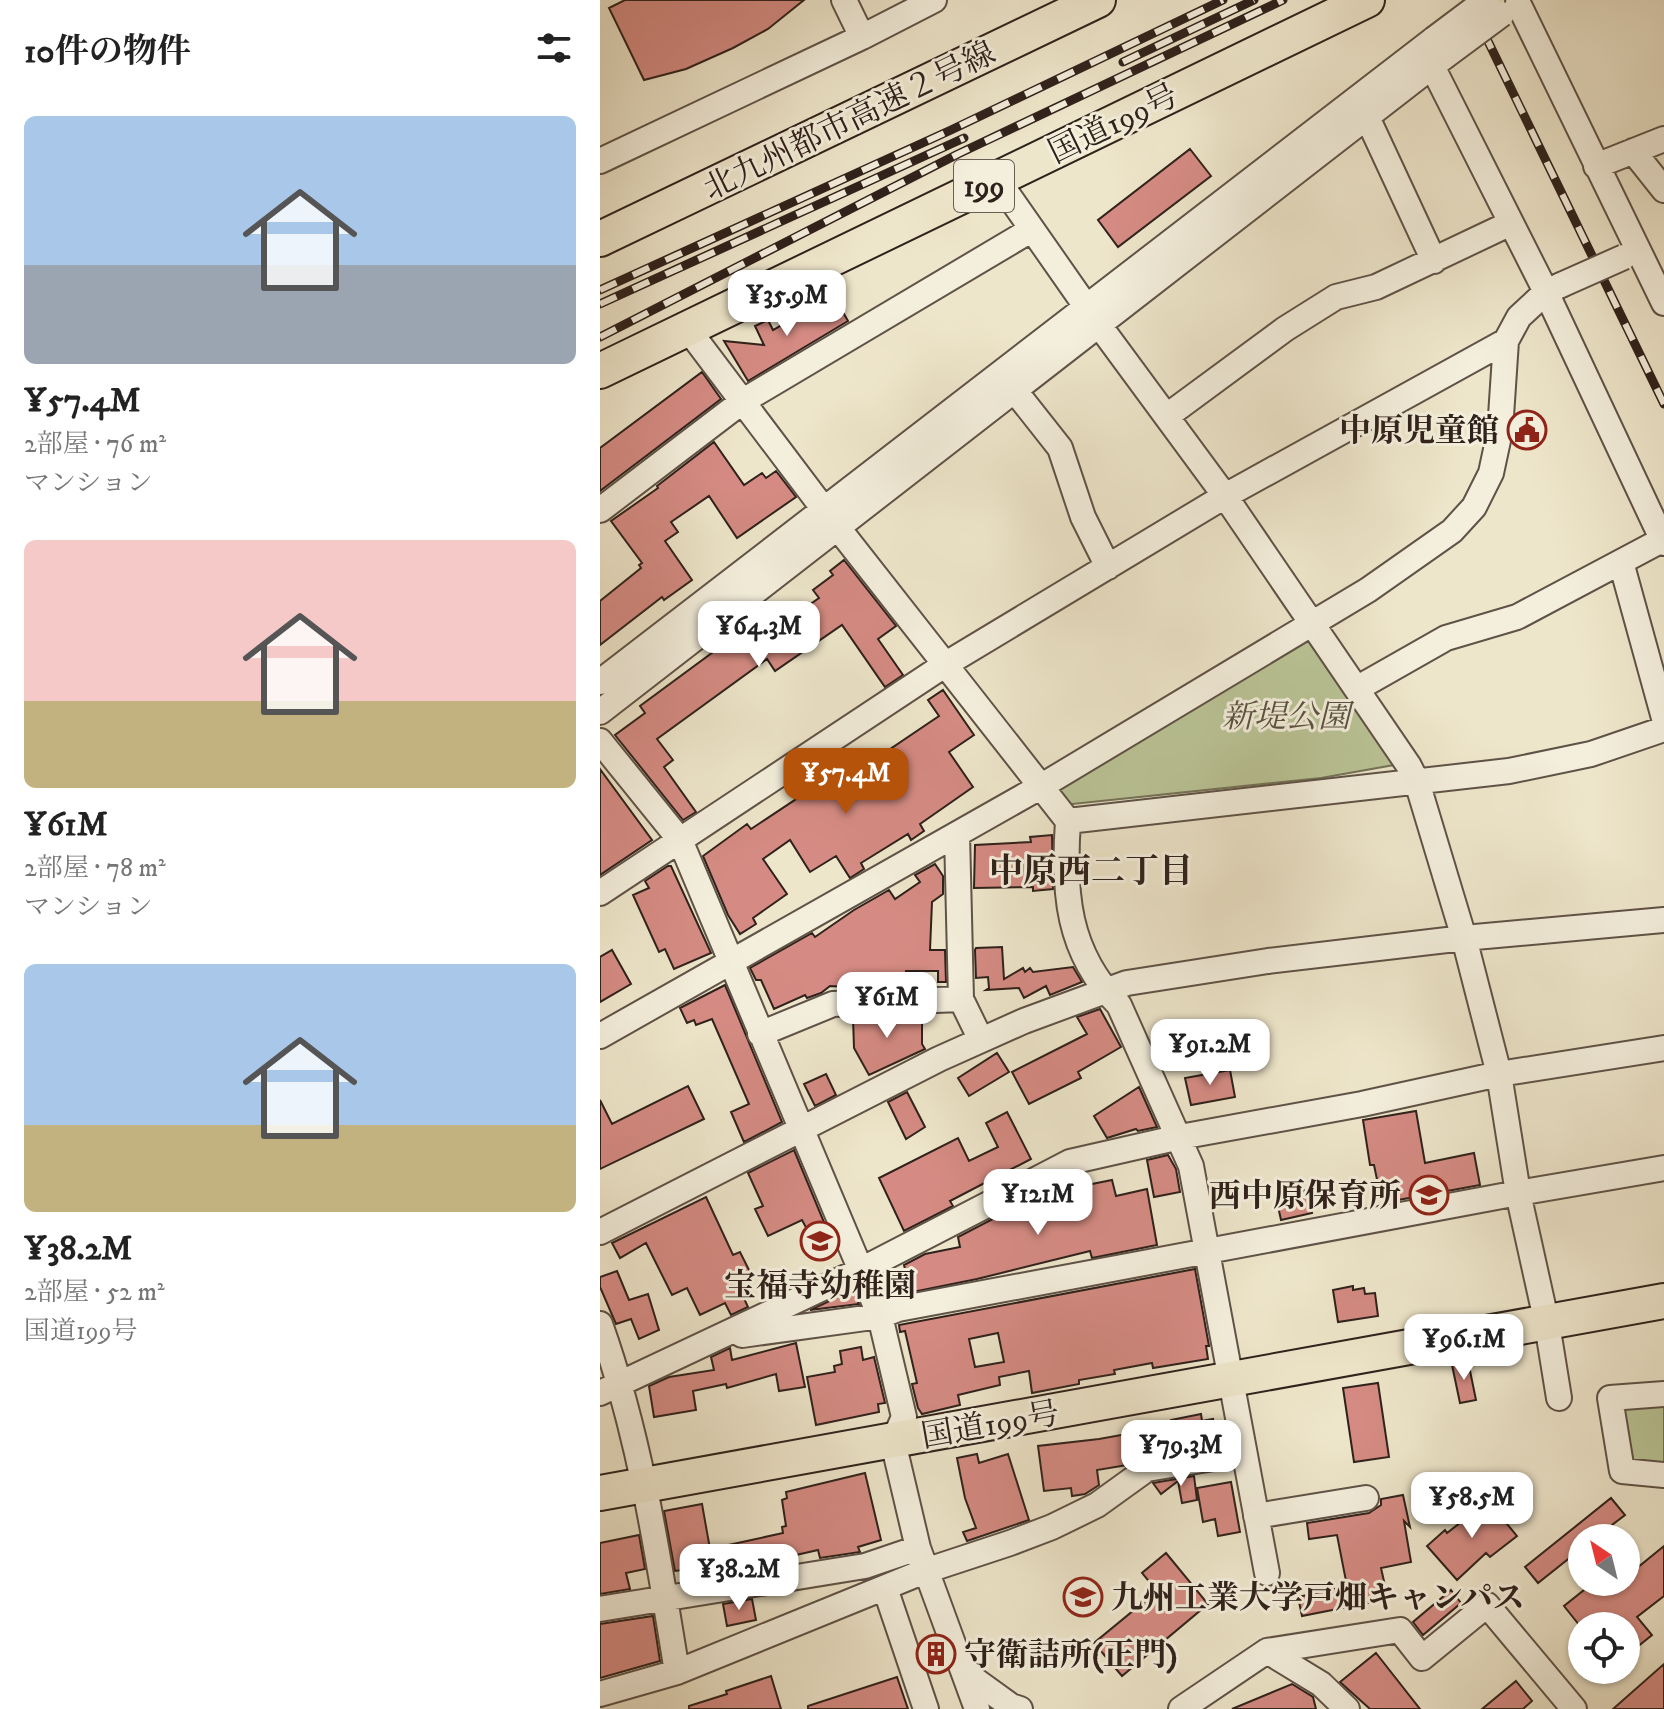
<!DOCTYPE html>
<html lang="ja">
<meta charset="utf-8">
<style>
:root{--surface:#fff;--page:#f6f6f6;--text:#222;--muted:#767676;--accent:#b45309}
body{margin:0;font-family:"IM FELL DW Pica","Noto Serif JP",serif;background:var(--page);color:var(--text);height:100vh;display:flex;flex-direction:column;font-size:30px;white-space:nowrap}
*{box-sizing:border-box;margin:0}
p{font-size:26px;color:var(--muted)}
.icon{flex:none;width:44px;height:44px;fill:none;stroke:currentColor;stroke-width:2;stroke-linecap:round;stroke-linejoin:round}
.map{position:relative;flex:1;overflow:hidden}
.side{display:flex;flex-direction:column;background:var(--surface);width:600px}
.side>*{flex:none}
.needle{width:52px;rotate:325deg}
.buttons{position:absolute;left:968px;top:1524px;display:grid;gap:16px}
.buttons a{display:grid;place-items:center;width:72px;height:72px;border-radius:50%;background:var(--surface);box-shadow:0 2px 6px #0004;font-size:40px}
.price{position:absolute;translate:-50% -68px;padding:0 18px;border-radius:16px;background:#fff;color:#222;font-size:26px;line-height:52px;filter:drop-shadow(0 2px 4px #0008)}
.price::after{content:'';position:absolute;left:50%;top:48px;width:24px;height:18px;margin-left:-12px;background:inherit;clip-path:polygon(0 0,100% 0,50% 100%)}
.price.active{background:var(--accent);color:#fff}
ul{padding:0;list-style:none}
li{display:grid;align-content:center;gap:16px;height:424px;padding:0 24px}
li span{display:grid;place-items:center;height:248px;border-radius:12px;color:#555}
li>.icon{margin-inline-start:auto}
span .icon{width:144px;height:144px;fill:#fffc;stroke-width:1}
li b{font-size:34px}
h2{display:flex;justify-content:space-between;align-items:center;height:96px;padding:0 24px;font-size:34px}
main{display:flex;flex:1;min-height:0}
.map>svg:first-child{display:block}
</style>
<main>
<section class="side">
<h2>10件の物件<svg class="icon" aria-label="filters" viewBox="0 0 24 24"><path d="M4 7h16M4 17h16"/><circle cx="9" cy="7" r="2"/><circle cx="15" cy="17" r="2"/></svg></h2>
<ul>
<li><span style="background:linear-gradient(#a9c7e8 60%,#9aa5b1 0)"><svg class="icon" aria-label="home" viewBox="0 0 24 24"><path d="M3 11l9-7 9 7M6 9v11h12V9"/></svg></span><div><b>¥57.4M</b><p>2部屋 · 76 m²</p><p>マンション</p></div></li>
<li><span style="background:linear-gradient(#f6c9c9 65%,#c2b280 0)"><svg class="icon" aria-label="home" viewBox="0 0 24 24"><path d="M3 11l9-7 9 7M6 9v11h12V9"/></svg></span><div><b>¥61M</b><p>2部屋 · 78 m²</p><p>マンション</p></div></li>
<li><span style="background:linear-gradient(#a9c7e8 65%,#c2b280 0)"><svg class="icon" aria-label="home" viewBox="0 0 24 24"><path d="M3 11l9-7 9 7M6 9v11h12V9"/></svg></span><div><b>¥38.2M</b><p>2部屋 · 52 m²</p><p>国道199号</p></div></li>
</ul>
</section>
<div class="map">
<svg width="1064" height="1709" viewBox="0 0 1064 1709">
<rect width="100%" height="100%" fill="#eee6cb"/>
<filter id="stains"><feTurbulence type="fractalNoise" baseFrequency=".0025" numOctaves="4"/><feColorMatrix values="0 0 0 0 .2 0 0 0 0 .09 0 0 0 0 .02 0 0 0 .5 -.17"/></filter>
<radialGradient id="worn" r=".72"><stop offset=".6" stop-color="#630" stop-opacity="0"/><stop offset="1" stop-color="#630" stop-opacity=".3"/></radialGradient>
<!-- green -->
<path fill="#bac496" stroke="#747258" stroke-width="2" d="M703,630L794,765L721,778L463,805L452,790Z
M1064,1394V1475L1022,1471L1010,1398Z"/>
<!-- building -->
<path fill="#d58b83" stroke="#2f211b" stroke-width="2" fill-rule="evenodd" d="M25,0H204L168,29L133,48L86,69L44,80L9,8Z
M590,149L611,176L518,247L498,220Z
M233,295L248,321L148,381L124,341L164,345L155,326L168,320L173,330Z
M102,372L121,399L0,491V448Z
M114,442L144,485L162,473L166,478L176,471L196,497L137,538L109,496L71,522L78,532L65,541L92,580L64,600L62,597L0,645V601L41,568L39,565L42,563L11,521L58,488L57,486Z
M244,560L296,626L278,639L303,675L285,687L242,625L175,671L167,659L57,739L73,760L64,767L96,812L83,820L15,735L45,713L40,706L139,633L149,647L219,598L213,590L233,575L230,571Z
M343,690L374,735L349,752L373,787L320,824L324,831L311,840L308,834L261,863L264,869L250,878L236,856L210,872L190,840L163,859L187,894L153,918L156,924L140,934L128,915L103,856L147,824L151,829L225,780L231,789L339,716L328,700Z
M0,769L52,840L0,875Z
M452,835L453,889L433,891V887L374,888L375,845L431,842L430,837Z
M335,864L343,876V894L332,902L330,950H345L346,982H338V971H306V985L262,988L230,986L221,993L207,998L205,995L174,1009L161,980H156L150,968L212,933L215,937L254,910L289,890L295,899L320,882L315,875Z
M68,866H71L111,953L74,969L65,949L59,952L33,895L49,888L45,881Z
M402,947L404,979L423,968L425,972L430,968L433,972L473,967L482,982L450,995L446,986L424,998L419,988L386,990L389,988L388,977L376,978L375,950L376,948Z
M12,950L31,984L0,1002V957Z
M125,985L182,1122L144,1142L131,1112L149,1104L112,1019L96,1025L94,1020L87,1023L80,1008Z
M500,1009L521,1047L478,1072L481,1078L429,1104L412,1072L487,1034L477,1017Z
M322,1016V1044L325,1049L269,1075L254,1048L253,1018Z
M397,1053L409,1072L369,1096L358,1078Z
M630,1070L635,1097L591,1105L585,1078Z
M226,1074L236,1095L215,1106L204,1084Z
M88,1086L104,1119L0,1169V1100L12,1124Z
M539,1087L557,1127L538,1131L536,1129L507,1138L494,1116Z
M307,1092L325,1127L306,1139L288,1102Z
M816,1111L825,1163L874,1153L880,1185L787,1202L785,1188L779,1189L774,1165H770L763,1120Z
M407,1112L431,1159L350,1201L353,1206L304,1231L279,1178L358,1138L369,1161L398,1147L386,1123Z
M194,1150L226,1227L210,1235L202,1220L168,1236L155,1209L163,1206L148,1173Z
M568,1155L576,1169L580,1192L554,1197L547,1160Z
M470,1179L472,1188L512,1180L516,1196L547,1189L557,1245L492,1258L490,1251L377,1279L288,1297L281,1279L306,1273L304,1265L325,1254L360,1247L358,1237Z
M707,1190L712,1213L681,1220L676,1197Z
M106,1197L133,1255L140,1252L150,1272L135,1279L148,1307L131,1315L125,1303L100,1315L87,1288L72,1295L46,1243L20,1258L12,1243Z
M595,1269L609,1346H606L608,1359L553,1368L552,1363L514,1370L515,1374L479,1380V1384L432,1393L429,1371L399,1377L400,1385L358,1395L360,1405L322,1414L318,1408L312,1384L317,1383L305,1331L300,1332L299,1325ZM398,1333L404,1362L375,1367L369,1339Z
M17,1271L29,1300L48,1294L59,1330L39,1339L31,1319L16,1324L0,1287V1277Z
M753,1286V1290L764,1288L765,1294L775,1293L778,1316L738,1322L733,1290Z
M253,1290L259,1304L210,1310Z
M196,1343L205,1387L179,1391L176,1374L127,1388L126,1384L93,1391L96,1410L54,1417L49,1386L69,1377L114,1370L111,1357L130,1348L132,1360Z
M261,1347L263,1360L274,1357L285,1403L278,1404L279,1412L216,1425L207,1377L235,1372L234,1366L242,1364L240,1351Z
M868,1361L876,1400L860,1403L852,1365Z
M778,1383L789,1457L754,1462L743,1388Z
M601,1414L602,1421L613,1419L614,1426L624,1425L627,1441L545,1454L527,1465L497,1470L499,1485L485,1494L472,1496L471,1488L444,1491L438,1446L499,1439L572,1426L571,1420Z
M377,1454L379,1463L408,1454L429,1520L367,1541L363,1532L376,1528L365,1498L357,1458Z
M265,1473L281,1540L258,1547L260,1552L220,1558L218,1550L183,1558L185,1564L92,1579L91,1569L75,1571L64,1511L102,1504L110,1549L183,1533L182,1527L186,1526L182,1500L187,1498L186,1492Z
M594,1476L597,1500L582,1503L578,1481L561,1494L553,1483Z
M631,1482L640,1532L618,1536L615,1519L603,1522L597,1488Z
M803,1495L810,1527L804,1521L811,1562L781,1568L788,1599L702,1616L698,1597L747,1586L737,1535L709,1539L707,1523L769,1513L781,1505V1499Z
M1011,1498L1025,1515L995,1538H982V1548L938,1583L925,1567Z
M888,1501L917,1536L890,1557L886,1553L857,1580L827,1546L845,1530L847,1533Z
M39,1535L45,1569L26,1573L30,1589L0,1594V1543Z
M1064,1546V1596L1037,1617L1052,1635L1026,1656V1626H980L964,1606L994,1582H1026V1577Z
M566,1553L608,1604L522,1676L494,1643L557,1591L542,1573Z
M851,1590L861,1603L823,1635L813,1622Z
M152,1599L156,1620L127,1626L123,1604Z
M53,1616L60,1661L0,1678V1624Z
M776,1653L820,1709H770L740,1682Z
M1064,1664V1709H1013Z
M171,1676L181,1709H89V1706L127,1694L126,1691Z
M297,1677L308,1709H208V1706Z
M916,1681L932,1701L923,1709H882Z
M692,1684L713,1697L716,1709H632Z"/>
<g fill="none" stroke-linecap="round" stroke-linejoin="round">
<defs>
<path id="minor" d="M244,0L262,37
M918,3L1064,303
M832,66L946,292L1064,543
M767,117L834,261
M1033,151L1064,190
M0,161L262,37L334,0
M996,166L1064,139
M397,179L499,325L625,496L809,766L817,782L864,938L899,1074L918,1193L947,1324L959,1398
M87,328L238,528L468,821C463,892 467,952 519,1005L591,1166L667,1573
M415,391L460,448L483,517L508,567
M567,416L685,329L736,297L776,287L911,223
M0,510L143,401L431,230
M1021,562L1064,718
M0,682L834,39
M758,688L846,638L917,617L1062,540
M0,712L844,57
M0,741L80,840L280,1316L304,1417L293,1442L318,1548L377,1709
M468,821L909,771L991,754L1064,729
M357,834L361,999L381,1040
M0,893L346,664L625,496L906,341
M160,1034L233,1004L361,999
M0,1036L440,787L768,590L852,531L874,507L891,473L900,431L906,341L919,317L946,292L961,285
M0,1232L339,1059L424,1021L527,983L668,961L864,938L1064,920
M0,1324C40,1436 58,1555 77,1672
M142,1335L280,1316L298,1309L918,1193L1064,1168
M0,1393L261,1270L470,1162L580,1137L762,1104L899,1074L1064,1048
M1064,1394L1010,1398L1022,1471L1064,1475
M656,1516L766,1498
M285,1588L326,1709
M0,1609L265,1566L318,1548
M667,1651L800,1630L822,1658L887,1605L974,1709
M364,1672L411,1706L420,1709
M0,1694L77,1672L325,1571L410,1543L452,1527L497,1505L547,1469L644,1453
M581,1709L667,1651L721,1684L747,1709"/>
<path id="highway" d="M0,239L498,0
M0,371L767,0
M0,1493L1064,1301"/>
</defs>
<!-- minor casing -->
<use href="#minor" stroke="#5f5247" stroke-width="28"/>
<!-- highway casing -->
<use href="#highway" stroke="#2f211b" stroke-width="38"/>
<!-- minor -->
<use href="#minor" stroke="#f4efdd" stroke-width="24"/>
<!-- highway -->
<use href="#highway" stroke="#eee6cb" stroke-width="34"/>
<defs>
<path id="rail" d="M868,0L1064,404
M523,62L654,0
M0,290L351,130L623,0
M0,304L364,138
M0,337L358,154L683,0"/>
</defs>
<!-- rail casing -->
<use href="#rail" stroke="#2f211b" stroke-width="9"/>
<!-- rail -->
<use href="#rail" stroke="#f4efdd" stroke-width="6" stroke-dasharray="18" stroke-linecap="butt"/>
<defs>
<path id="minor-bridge" d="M834,39L886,0
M844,57L902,14
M961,285L1024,257"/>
</defs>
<!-- minor-bridge casing -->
<use href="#minor-bridge" stroke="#5f5247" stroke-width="28" stroke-linecap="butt"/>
<!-- minor-bridge -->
<use href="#minor-bridge" stroke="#f4efdd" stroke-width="24"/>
</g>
<!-- icons -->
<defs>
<symbol id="civic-ring" viewBox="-11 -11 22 22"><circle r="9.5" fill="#f4efdd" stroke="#8f2418" stroke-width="1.5"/><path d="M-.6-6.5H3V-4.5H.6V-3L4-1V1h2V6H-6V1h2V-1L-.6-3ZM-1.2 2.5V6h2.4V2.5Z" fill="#8f2418"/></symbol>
<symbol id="school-ring" viewBox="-11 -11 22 22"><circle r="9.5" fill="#f4efdd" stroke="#8f2418" stroke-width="1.5"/><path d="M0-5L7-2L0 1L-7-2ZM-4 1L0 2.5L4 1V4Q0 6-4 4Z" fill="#8f2418"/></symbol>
<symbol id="university-ring" viewBox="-11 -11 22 22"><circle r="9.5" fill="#f4efdd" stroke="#8f2418" stroke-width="1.5"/><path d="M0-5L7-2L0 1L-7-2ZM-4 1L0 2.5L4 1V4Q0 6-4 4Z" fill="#8f2418"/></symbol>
<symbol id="building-ring" viewBox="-11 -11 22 22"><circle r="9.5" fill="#f4efdd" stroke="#8f2418" stroke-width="1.5"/><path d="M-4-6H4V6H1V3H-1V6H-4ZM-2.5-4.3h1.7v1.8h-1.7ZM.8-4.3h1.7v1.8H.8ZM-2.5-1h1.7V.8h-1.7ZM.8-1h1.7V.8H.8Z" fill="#8f2418"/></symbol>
</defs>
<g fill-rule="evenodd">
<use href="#civic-ring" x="905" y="408" width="44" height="44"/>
<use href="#school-ring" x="807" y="1173" width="44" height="44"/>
<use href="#school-ring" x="198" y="1219" width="44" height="44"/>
<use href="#university-ring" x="461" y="1575" width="44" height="44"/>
<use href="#building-ring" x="314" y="1632" width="44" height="44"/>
</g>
<g text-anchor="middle" stroke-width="6" stroke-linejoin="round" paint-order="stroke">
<!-- shield labels -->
<rect fill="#f4efdd" stroke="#6a5f55" stroke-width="2" x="354" y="160" width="60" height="52" rx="6"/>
<g font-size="30" font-weight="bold" fill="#2f211b">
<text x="384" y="196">199</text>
</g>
<!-- street labels -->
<g font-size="32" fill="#2f211b" stroke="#f4efdd">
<text transform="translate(249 120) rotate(-26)" y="11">北九州都市高速２号線</text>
<text transform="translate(513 123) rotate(-26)" y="11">国道199号</text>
<text transform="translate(390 1424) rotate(-10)" y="11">国道199号</text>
</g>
<!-- poi labels -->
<g font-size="32" font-weight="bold" fill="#2f211b" stroke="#f4efdd" text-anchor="end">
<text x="899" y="441">中原児童館</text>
<text x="801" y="1206">西中原保育所</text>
<text x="220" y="1296" text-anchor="middle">宝福寺幼稚園</text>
<text x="511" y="1608" text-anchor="start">九州工業大学戸畑キャンパス</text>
<text x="364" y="1665" text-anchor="start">守衛詰所(正門)</text>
</g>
<!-- park labels -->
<g font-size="32" font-style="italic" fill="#595240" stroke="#f4efdd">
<text x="686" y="727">新堤公園</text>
</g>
<!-- neighbourhood labels -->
<g font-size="34" font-weight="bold" fill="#2f211b" stroke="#f4efdd">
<text x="491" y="882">中原西二丁目</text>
</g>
</g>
<rect width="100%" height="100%" filter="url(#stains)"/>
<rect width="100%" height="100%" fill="url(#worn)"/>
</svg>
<div class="buttons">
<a><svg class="needle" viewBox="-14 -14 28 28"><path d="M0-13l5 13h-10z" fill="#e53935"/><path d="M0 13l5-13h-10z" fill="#767676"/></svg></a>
<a><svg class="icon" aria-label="locate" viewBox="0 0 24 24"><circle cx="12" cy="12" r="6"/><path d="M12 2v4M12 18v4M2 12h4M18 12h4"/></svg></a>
</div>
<b class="price" style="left:187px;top:338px">¥35.9M</b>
<b class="price" style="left:159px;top:669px">¥64.3M</b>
<b class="price active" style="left:246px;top:816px">¥57.4M</b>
<b class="price" style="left:287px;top:1040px">¥61M</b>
<b class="price" style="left:610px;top:1087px">¥91.2M</b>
<b class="price" style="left:438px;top:1237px">¥121M</b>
<b class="price" style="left:864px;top:1382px">¥96.1M</b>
<b class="price" style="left:581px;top:1488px">¥79.3M</b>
<b class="price" style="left:872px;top:1540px">¥58.5M</b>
<b class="price" style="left:139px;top:1612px">¥38.2M</b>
</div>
</main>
